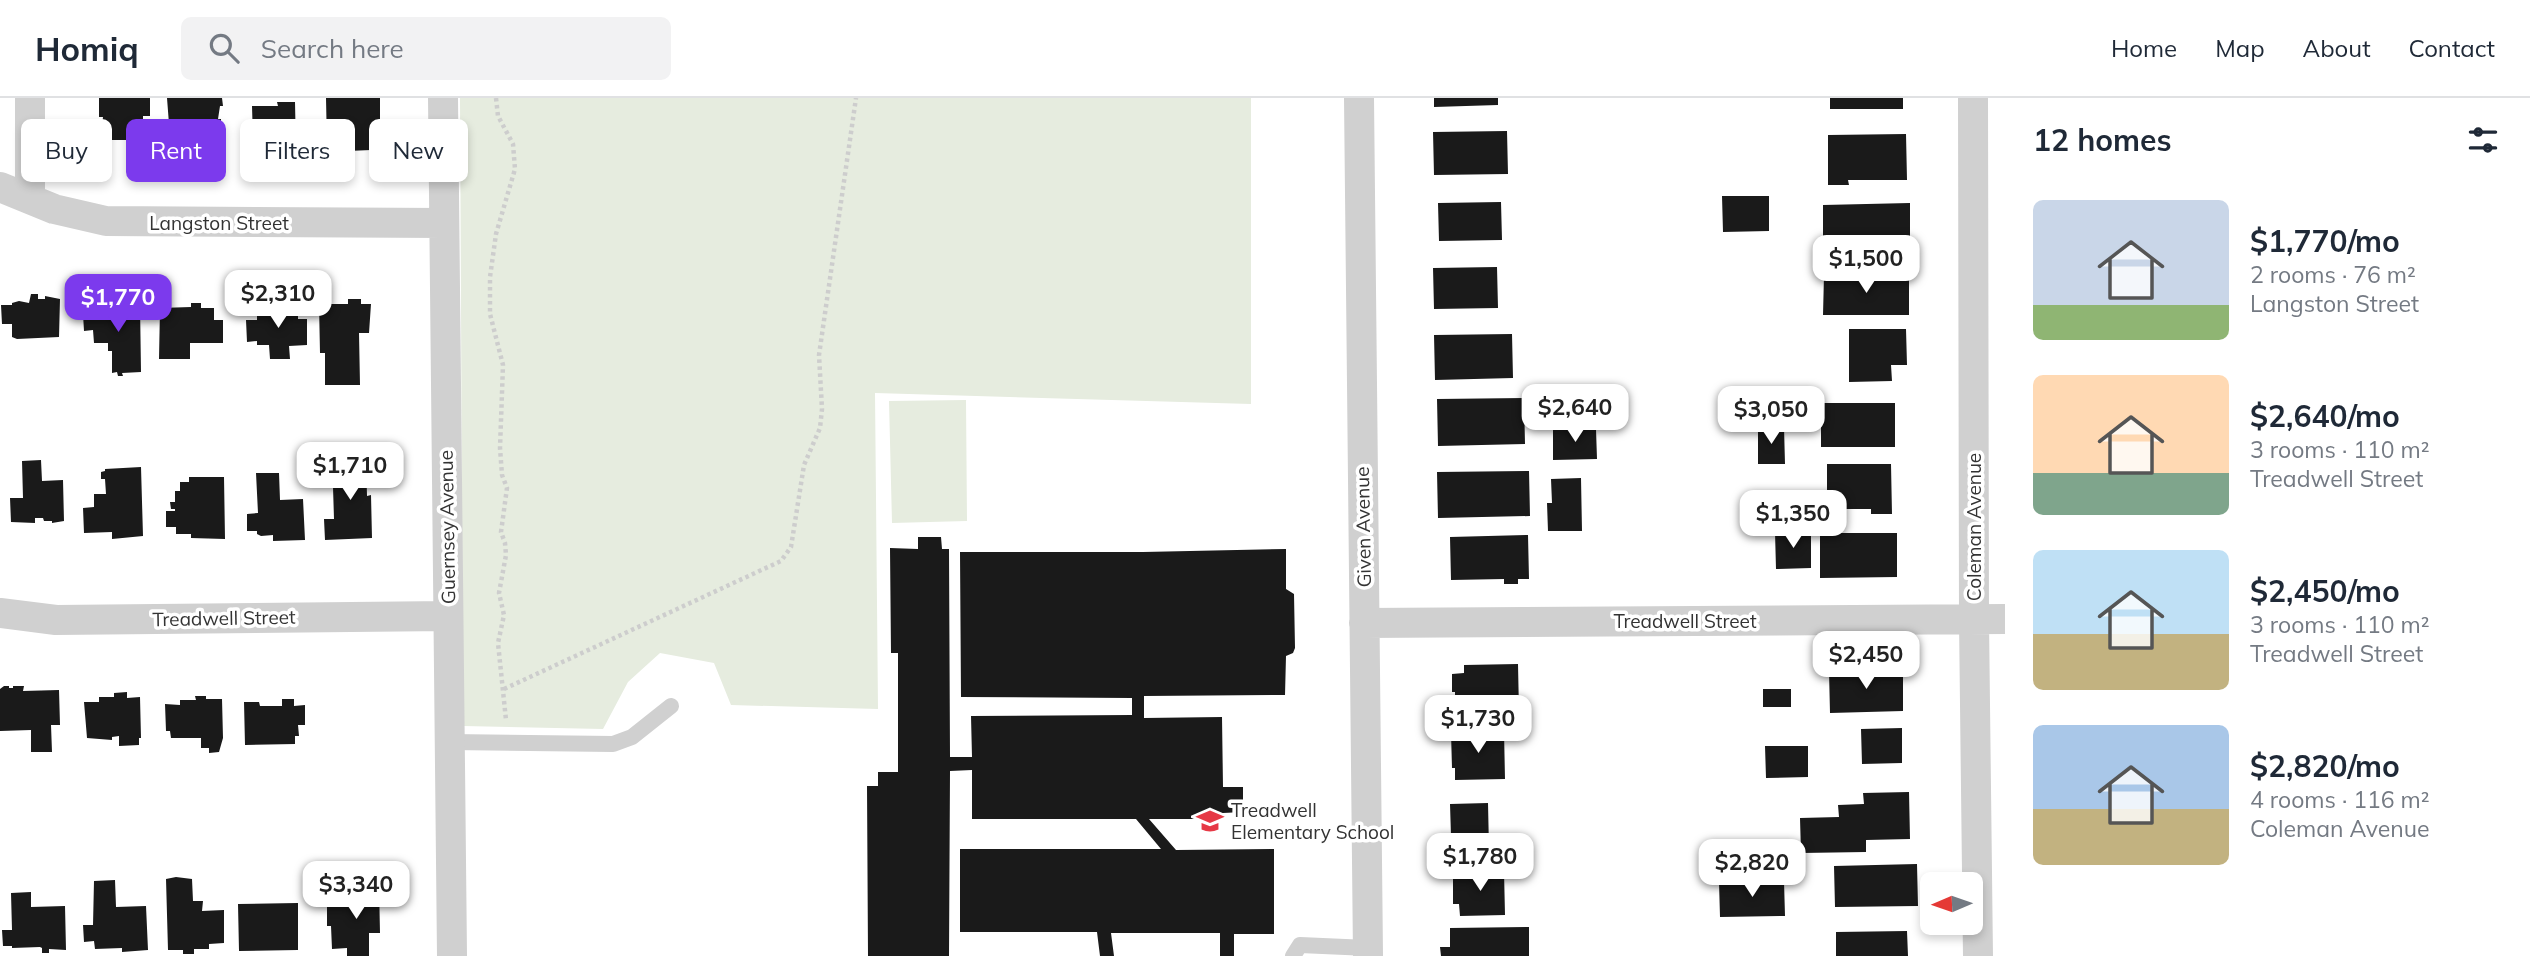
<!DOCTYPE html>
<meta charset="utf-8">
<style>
:root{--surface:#fff;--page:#f2f2f3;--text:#1f2937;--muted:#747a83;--line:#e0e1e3;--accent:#7c3aed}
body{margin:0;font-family:Mulish,sans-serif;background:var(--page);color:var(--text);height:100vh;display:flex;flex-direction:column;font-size:26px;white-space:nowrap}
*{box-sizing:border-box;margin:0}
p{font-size:23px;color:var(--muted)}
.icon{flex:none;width:38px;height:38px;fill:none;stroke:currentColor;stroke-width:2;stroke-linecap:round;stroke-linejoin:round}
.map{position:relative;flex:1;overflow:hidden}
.panel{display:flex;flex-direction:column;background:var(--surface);width:525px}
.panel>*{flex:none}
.top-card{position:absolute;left:21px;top:21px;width:665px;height:63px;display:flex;gap:14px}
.needle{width:46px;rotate:268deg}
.fabs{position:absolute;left:1920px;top:774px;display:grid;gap:14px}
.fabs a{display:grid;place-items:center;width:63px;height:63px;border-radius:10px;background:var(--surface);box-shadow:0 4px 10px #0003;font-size:35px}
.price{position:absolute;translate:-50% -60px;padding:0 16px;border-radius:14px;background:#fff;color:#222;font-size:23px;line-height:46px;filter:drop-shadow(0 2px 4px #0008)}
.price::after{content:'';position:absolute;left:50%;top:42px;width:21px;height:16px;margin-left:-10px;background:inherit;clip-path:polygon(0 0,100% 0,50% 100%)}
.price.on{background:var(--accent);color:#fff}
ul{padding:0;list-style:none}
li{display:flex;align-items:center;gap:21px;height:175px;padding:0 28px}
li span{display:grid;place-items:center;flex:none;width:196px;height:140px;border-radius:10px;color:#555}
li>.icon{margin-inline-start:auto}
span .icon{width:84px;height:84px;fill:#fffc;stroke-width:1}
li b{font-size:30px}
h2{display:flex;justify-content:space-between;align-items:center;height:84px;padding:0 28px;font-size:30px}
.chip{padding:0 24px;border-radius:10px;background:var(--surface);box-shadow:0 4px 10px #0003;font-size:24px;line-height:63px}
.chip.on{background:var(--accent);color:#fff}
header{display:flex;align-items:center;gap:42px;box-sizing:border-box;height:98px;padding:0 35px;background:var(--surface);border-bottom:2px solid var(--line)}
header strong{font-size:33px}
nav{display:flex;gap:38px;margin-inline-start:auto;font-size:24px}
.search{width:490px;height:63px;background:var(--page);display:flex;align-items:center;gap:18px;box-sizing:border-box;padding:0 24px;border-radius:10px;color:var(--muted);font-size:26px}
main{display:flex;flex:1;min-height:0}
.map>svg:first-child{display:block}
</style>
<header>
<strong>Homiq</strong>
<div class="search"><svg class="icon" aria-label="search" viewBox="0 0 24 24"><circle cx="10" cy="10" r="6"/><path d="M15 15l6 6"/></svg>Search here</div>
<nav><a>Home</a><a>Map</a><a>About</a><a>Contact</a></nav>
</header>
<main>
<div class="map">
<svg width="2005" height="858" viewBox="0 0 2005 858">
<rect width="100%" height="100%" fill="#fff"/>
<!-- green -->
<path fill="#e6ecdf" d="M460,0H1251V306L875,295L878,611L731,607L714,565L660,555L628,584L603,631L463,628Z
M966,302L967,423L892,425L889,303Z"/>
<!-- building -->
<path fill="#1a1a1a" d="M99,0H150V18H143V35L126,36L127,42H103V35H101L103,19H99Z
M167,0H222L223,8H220L218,21H221V50L168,48L170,39Z
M326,0H380V37H371V52L348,53V50L343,51V47L327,48Z
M1434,0H1498V7L1434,9Z
M1830,0H1903V11H1830Z
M277,4H295L296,53L272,54V50L262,49V42H253L252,8H278Z
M1507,33L1508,76L1434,77L1433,34Z
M1906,36L1907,82H1848L1849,87H1828V37Z
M1722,98H1769V133L1723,134Z
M1501,104L1502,142L1439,143L1438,105Z
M1910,105V149H1839V146H1823V107Z
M1497,169L1498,210L1434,211L1433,170Z
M1824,177H1909V217H1823Z
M31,196H38V201H45V198L60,201L59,239L17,241L12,239V226H2L1,207H12V205L19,203L29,205Z
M348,201H361V206H371L369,235H359L360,287H325V255H320L319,206H348Z
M119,203V207L140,206L141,274L122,275L123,278H118L117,274L112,275V253H108V245H94L93,232L84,233L83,216H94L93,204Z
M274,203H283V209H298V221H307V247L289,248L290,261H270L269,247H257V243L247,244L246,222H257V209H274Z
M191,205H201V210H214V222H223V245H190V261H159L160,210L191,209Z
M1849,231H1906L1907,267H1891L1892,283L1849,284Z
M1512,236L1513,280L1435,282L1434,237Z
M1524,300L1525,346L1438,348L1437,301Z
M1821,305H1895V349H1821Z
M1758,329H1784L1785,366H1758Z
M1553,331H1596L1597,361L1553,362Z
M332,361H366L367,398L371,397L372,440L325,442L324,421H334L333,389H339V383H333Z
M41,362L42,383L63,382L64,423L52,425V423H44L43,420H35V425L11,424L10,400H23L22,363Z
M1827,366H1891L1892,416H1871V411H1827Z
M141,369L143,438L112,441V434L84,435L83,410L94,409V396H106L105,381H101V374L105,373V371Z
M1529,373L1530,418L1438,420L1437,374Z
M256,375H279L280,402L303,401L305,442L273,443V437L261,438L257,436V433H247V416L258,415Z
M189,379H224L225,441L191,440V436H176V429H166V413H175V411H171L170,404H175V393H180V384H189Z
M1581,380L1582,433H1548L1547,405H1552L1551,381Z
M1763,393H1795V425H1764Z
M1811,433V470L1776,471L1775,434Z
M1820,435H1897V479L1820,480Z
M1528,437L1529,481H1518V486H1504V481L1451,482L1450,439Z
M918,439H941L942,451H949L950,659H972L971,618L1132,617V600L961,599L960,454H1143L1286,451V491L1294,496L1295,550L1293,555L1286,558L1285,597L1144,598V620L1222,619L1223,689H1243V714L1223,715V721H1149L1176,752L1274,751V836H1234V858H1220V835H1111L1114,858H1100L1097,834H960V751H1161L1136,721H972V672L950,673L949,858H868L867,688H878V674H898V555H891L890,450L918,451Z
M1518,566L1519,614L1459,615V600H1455V594H1452V576L1464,575V567Z
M1903,571V613L1830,615L1829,573Z
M4,588H9V590H13V588H24L23,593L59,592L60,627H51L52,654H31V632L0,633V591Z
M1763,591H1791V609H1763Z
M127,594V600L140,599L141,640H139V647L119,648V638L112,639V642L87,640L84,604H99V599H114V595Z
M195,598H206V601H222L223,640L219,654L209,655V650H201V640H171L170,633H166L165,606L180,607V602H196Z
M282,601H294V608L305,607V627H298L299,638H295V646L245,647L244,604H259L260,608H282Z
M1902,630V665L1862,666L1861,631Z
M1504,633L1505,681L1455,682V670H1452L1451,634Z
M1765,648H1808V679L1766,680Z
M1909,694L1910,741L1866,742V754L1801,755L1800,720L1839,719L1838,707L1864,706L1863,695Z
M1488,705L1489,751H1456V738H1451L1450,706Z
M1917,766L1918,808L1835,809L1834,768Z
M1504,773L1505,817L1460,818L1459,806H1453V774Z
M176,779L192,781L193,803H203L202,813L224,812V845L209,846V851H194V856H183V852H168L166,781Z
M115,782L116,809L146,808L148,852L122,854V850L95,851L94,843L84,844L83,827H93L94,783Z
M1784,783L1785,818L1720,819L1719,784Z
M351,788H379L380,835H369V858H347V850L332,851L331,828H327V808H351Z
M31,794V809L65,808L66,852L49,851V855H42V850L40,849L12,850V848H3L2,832H12L11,795Z
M298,805V852L239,853L238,806Z
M1529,829V858H1441L1440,849H1450V830Z
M1907,833L1908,858H1836V834Z"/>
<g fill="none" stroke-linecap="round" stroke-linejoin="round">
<!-- path -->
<path stroke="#cdcdcd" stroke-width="4.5" stroke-dasharray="3.5 3.5" stroke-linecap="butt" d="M496,0L498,18L513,46L515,71L496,136L490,179V216L503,267L500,350L502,377L507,390L501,434L505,445L506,457L499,495L504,517L498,545L506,622
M504,591L781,463L791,449L804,367L820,330L822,311L819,257L856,0"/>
<!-- service -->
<path stroke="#d0d0d0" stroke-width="16" d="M450,644L613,646L632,639L671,608
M1293,858L1300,847L1368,850"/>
<!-- minor -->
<path stroke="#d0d0d0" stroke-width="30" d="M30,0V101
M443,0L452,858
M1359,0L1368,858
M1973,0L1974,522L1978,858
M0,89L54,111L106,123L444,125
M0,515L56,522L448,518
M1364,525L2005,521"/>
</g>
<!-- icons -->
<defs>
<symbol id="school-bare" viewBox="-9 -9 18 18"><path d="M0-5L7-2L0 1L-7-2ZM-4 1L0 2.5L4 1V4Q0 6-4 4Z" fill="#e63946" stroke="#fff" stroke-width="2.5" paint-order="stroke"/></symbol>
</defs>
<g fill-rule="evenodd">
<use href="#school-bare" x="1191" y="704" width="38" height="38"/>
</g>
<g text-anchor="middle" stroke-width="7" stroke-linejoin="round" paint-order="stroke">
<!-- street labels -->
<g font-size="19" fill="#333" stroke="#fff">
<text x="219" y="132">Langston Street</text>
<text transform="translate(447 429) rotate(-91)" y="7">Guernsey Avenue</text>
<text transform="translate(1363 429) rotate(-91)" y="7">Given Avenue</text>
<text transform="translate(1974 429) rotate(-90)" y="7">Coleman Avenue</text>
<text transform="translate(224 520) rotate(-1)" y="7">Treadwell Street</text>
<text x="1685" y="530">Treadwell Street</text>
</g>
<!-- poi labels -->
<g font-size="19" fill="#333" stroke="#fff" text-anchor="start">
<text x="1231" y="719">Treadwell<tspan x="1231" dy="22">Elementary School</tspan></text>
</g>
</g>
</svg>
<div class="fabs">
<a><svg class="needle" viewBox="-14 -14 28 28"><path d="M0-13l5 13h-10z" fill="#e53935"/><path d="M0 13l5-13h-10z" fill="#747a83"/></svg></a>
</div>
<b class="price" style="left:1866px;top:197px">$1,500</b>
<b class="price" style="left:278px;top:232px">$2,310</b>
<b class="price on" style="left:118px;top:236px">$1,770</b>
<b class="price" style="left:1575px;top:346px">$2,640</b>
<b class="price" style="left:1771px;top:348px">$3,050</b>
<b class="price" style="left:350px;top:404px">$1,710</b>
<b class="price" style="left:1793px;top:452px">$1,350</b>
<b class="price" style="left:1866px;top:593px">$2,450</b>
<b class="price" style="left:1478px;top:657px">$1,730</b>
<b class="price" style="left:1480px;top:795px">$1,780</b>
<b class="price" style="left:1752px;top:801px">$2,820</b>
<b class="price" style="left:356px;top:823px">$3,340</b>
<div class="top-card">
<a class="chip">Buy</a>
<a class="chip on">Rent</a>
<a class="chip">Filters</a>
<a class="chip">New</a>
</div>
</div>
<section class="panel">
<h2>12 homes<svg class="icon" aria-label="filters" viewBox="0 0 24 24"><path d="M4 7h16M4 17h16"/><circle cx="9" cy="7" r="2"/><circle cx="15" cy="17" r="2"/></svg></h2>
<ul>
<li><span style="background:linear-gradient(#c9d6e8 75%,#8fb573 0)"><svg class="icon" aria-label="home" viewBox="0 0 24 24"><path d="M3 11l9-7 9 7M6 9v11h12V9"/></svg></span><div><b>$1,770/mo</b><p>2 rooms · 76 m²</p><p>Langston Street</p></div></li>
<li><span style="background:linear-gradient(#ffd9b3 70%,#7fa58c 0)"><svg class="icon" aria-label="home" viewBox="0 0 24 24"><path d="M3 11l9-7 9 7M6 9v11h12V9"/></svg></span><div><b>$2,640/mo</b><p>3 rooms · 110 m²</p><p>Treadwell Street</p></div></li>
<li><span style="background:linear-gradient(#bfe0f5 60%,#c2b280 0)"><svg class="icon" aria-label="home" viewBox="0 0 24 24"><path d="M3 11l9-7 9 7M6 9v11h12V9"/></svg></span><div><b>$2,450/mo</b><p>3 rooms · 110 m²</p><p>Treadwell Street</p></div></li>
<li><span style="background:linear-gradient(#a9c7e8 60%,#c2b280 0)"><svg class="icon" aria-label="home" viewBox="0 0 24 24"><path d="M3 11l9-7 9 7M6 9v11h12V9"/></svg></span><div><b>$2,820/mo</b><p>4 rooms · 116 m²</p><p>Coleman Avenue</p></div></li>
</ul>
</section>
</main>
